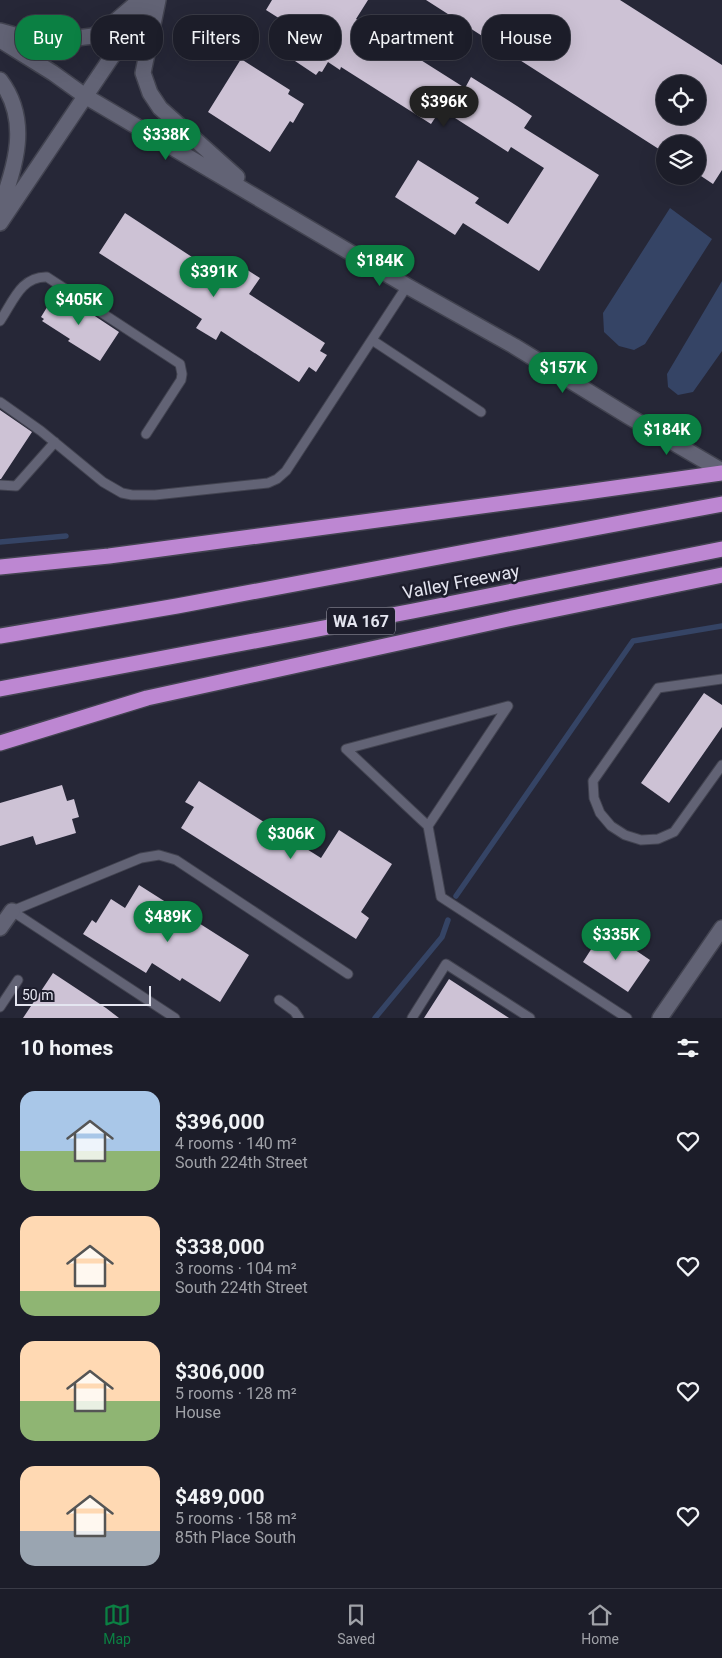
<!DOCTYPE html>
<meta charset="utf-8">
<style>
:root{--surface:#1c1d29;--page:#292a35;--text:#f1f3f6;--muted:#a0a2a8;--line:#3a3b46;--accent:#0b8043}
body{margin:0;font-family:Roboto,sans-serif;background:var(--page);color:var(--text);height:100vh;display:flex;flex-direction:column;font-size:19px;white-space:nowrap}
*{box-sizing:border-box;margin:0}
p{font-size:16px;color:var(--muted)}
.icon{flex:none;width:28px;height:28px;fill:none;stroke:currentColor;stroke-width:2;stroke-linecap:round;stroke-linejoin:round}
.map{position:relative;height:1018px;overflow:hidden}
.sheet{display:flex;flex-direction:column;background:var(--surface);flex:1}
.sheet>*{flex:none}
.top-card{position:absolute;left:15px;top:15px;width:692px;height:45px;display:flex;gap:10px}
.tools{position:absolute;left:656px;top:75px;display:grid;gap:10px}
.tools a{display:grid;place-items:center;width:50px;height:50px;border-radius:50%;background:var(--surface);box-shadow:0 5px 20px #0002,0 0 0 1px var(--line);font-size:25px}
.scale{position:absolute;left:15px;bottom:12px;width:136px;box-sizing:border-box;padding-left:5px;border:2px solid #e4e5f0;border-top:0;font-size:14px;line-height:18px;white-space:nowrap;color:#e4e5f0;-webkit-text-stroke:4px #1d1d2c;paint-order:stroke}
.price{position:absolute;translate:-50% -42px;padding:0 11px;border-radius:18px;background:var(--accent);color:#fff;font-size:16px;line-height:32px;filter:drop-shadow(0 1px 2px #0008)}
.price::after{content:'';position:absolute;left:50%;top:30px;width:15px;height:11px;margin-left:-8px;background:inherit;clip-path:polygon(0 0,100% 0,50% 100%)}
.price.active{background:#222;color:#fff}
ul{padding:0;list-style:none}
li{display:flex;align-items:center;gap:15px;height:125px;padding:0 20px}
li span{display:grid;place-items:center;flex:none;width:140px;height:100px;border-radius:15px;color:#555}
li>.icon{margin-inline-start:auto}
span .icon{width:60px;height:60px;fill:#fffc;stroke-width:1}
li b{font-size:21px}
h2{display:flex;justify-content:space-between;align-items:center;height:60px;padding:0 20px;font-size:21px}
.chip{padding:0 18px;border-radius:20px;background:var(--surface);box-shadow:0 5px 20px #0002,0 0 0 1px var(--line);font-size:18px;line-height:45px}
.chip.active{background:var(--accent);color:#fff}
.menu{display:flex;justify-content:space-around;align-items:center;height:70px;border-top:1px solid var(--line);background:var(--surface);font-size:14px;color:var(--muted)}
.menu a{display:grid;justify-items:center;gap:2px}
.menu .active{color:var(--accent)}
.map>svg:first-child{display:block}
</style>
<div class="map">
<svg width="722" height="1018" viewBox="0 0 722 1018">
<rect width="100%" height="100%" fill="#262737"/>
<!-- water -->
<path fill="#354465" d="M670,208L712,239L645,344L634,350L619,346L604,332L603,313Z
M722,281V351L693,392L678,395L668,387L667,374Z"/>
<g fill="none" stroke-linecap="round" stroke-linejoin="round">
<!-- stream -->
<path stroke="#354465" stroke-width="5.5" d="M0,542L66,536
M456,896L633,641L722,626
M375,1018L442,937L448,920"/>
</g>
<!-- building -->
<path fill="#cdc2d5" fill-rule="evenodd" d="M272,0H368L356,19L465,88L471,77L517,106L532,116L524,128L599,175L539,271L463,223L455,235L395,197L418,160L479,198L475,203L508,224L544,168L511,147L508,152L441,109L431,124L341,67L340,70L328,62L322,72L319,71L316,75L295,61L297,58L283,49L296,29L266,10Z
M426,0H620L722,65V170L713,184L698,174V144H665V153ZM665,84H698V116H665Z
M241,59L290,90L288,94L304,104L293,123L290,121L270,152L208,112Z
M125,213L227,280L238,264L260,278L249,294L325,343L320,351L327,355L316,372L309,367L299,382L221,331L216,340L196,328L202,319L99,253Z
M57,291L119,332L100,361L68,341L70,339L42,321L44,319L41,317Z
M0,410L32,432L1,479H0Z
M704,693L722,705V727L669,803L641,783Z
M199,781L321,858L339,830L392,864L361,912L369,918L356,939L181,828L194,807L185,802Z
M62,785L67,801L74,799L79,817L72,819L76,833L36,845L33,836L0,846V803Z
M139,885L249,955L220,1002L182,978L180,981L152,963L146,973L83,934L92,920L96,923L111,899L125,908Z
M604,929L650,960L628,992L583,962Z
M53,973L106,1008L119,1018H23Z
M449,979L509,1018H424Z"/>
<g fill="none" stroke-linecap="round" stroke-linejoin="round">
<defs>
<path id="lane" d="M0,321C13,302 21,276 47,277L180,364L182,374L181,380L146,434
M372,340L481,412
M0,402L41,431L103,482L122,493L132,495H155L268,483L277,479L286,471L407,286
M0,485L16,486L55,442
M722,679L658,688L593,781L594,798L600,813L611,826L625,835L641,840L658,839L674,832L722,765
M428,826L508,706L346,749L428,826L441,897L627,1018
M279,1000L294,1011L299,1018
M0,1007L18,980
M175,1018L12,911L141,858L159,855L176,860L348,974
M412,1018L446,964L530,1018"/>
<path id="street" d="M0,928L12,911"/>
<path id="secondary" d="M158,0L143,73L150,93L160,108L237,177
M0,31L25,38L52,41L93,36L111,25L140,0
M0,40L53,73L85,96L407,286L514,346L628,416L722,471
M0,80C31,121 15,166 0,209
M0,223L150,0
M660,1018L722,928"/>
<path id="highway" d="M0,567L109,556L579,493L722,473
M0,636L177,606L722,504
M0,689L413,611L722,549
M0,743L147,698L508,619L722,575"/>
</defs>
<!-- lane casing -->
<use href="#lane" stroke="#424350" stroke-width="11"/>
<!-- street casing -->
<use href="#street" stroke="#424350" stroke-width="18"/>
<!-- secondary casing -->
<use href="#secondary" stroke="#424350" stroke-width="18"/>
<!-- highway casing -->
<use href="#highway" stroke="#424350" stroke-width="18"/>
<!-- lane -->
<use href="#lane" stroke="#626375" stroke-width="9"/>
<!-- street -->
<use href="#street" stroke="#626375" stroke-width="15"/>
<!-- secondary -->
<use href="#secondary" stroke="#626375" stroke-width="15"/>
<!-- highway -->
<use href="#highway" stroke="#bd87d2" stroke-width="15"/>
</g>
<g text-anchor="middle" stroke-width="5" stroke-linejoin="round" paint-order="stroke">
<!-- shield labels -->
<rect fill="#1d1d2c" stroke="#a8a9b5" stroke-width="1" x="327" y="607.5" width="68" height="27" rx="4"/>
<g font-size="16" font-weight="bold" fill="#e4e5f0">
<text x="361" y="627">WA 167</text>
</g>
<!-- street labels -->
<g font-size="18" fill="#e4e5f0" stroke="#1d1d2c">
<text transform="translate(461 582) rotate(-11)" y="6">Valley Freeway</text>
</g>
</g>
</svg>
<div class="tools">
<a><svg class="icon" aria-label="locate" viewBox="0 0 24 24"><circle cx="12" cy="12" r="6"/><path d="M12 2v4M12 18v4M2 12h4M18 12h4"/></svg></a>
<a><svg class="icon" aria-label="layers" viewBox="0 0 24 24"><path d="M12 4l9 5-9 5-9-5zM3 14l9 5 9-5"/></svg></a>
</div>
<div class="scale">50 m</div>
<b class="price active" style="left:444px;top:128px">$396K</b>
<b class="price" style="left:166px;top:161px">$338K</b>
<b class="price" style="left:380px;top:287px">$184K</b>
<b class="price" style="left:214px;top:298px">$391K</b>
<b class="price" style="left:79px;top:326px">$405K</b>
<b class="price" style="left:563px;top:394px">$157K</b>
<b class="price" style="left:667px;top:456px">$184K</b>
<b class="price" style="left:291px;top:860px">$306K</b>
<b class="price" style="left:168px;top:943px">$489K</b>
<b class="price" style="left:616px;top:961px">$335K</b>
<div class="top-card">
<a class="chip active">Buy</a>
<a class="chip">Rent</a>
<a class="chip">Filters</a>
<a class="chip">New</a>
<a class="chip">Apartment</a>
<a class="chip">House</a>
</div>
</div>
<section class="sheet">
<h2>10 homes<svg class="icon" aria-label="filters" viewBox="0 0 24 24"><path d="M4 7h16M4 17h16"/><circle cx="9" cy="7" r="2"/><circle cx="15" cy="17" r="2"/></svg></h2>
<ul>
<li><span style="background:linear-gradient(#a9c7e8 60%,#8fb573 0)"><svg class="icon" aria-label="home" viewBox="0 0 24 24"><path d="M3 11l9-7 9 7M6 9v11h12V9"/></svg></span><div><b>$396,000</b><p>4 rooms · 140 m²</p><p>South 224th Street</p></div><svg class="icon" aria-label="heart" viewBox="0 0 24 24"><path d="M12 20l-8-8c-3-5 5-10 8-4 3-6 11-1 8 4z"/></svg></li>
<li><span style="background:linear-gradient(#ffd9b3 75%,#8fb573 0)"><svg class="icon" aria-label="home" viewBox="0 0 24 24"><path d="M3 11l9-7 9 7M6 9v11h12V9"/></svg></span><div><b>$338,000</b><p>3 rooms · 104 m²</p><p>South 224th Street</p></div><svg class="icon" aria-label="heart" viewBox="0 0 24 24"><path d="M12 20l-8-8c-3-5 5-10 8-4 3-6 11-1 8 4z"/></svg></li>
<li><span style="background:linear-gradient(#ffd9b3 60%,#8fb573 0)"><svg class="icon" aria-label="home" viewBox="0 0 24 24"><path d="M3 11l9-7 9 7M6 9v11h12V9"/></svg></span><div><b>$306,000</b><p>5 rooms · 128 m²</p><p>House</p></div><svg class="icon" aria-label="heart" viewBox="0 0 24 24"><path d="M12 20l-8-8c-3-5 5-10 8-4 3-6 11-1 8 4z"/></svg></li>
<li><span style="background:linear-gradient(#ffd9b3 65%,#9aa5b1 0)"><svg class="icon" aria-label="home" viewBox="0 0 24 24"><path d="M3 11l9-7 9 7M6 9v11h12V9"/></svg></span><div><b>$489,000</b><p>5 rooms · 158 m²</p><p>85th Place South</p></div><svg class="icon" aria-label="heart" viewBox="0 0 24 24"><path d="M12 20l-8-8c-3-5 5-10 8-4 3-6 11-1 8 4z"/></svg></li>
</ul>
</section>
<nav class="menu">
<a class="active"><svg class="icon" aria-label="map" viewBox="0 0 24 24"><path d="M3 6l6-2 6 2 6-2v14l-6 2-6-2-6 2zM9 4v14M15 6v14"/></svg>Map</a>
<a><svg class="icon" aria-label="saved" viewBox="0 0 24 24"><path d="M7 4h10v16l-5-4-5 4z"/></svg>Saved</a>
<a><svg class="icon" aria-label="home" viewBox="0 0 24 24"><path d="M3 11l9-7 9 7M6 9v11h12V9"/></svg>Home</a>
</nav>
